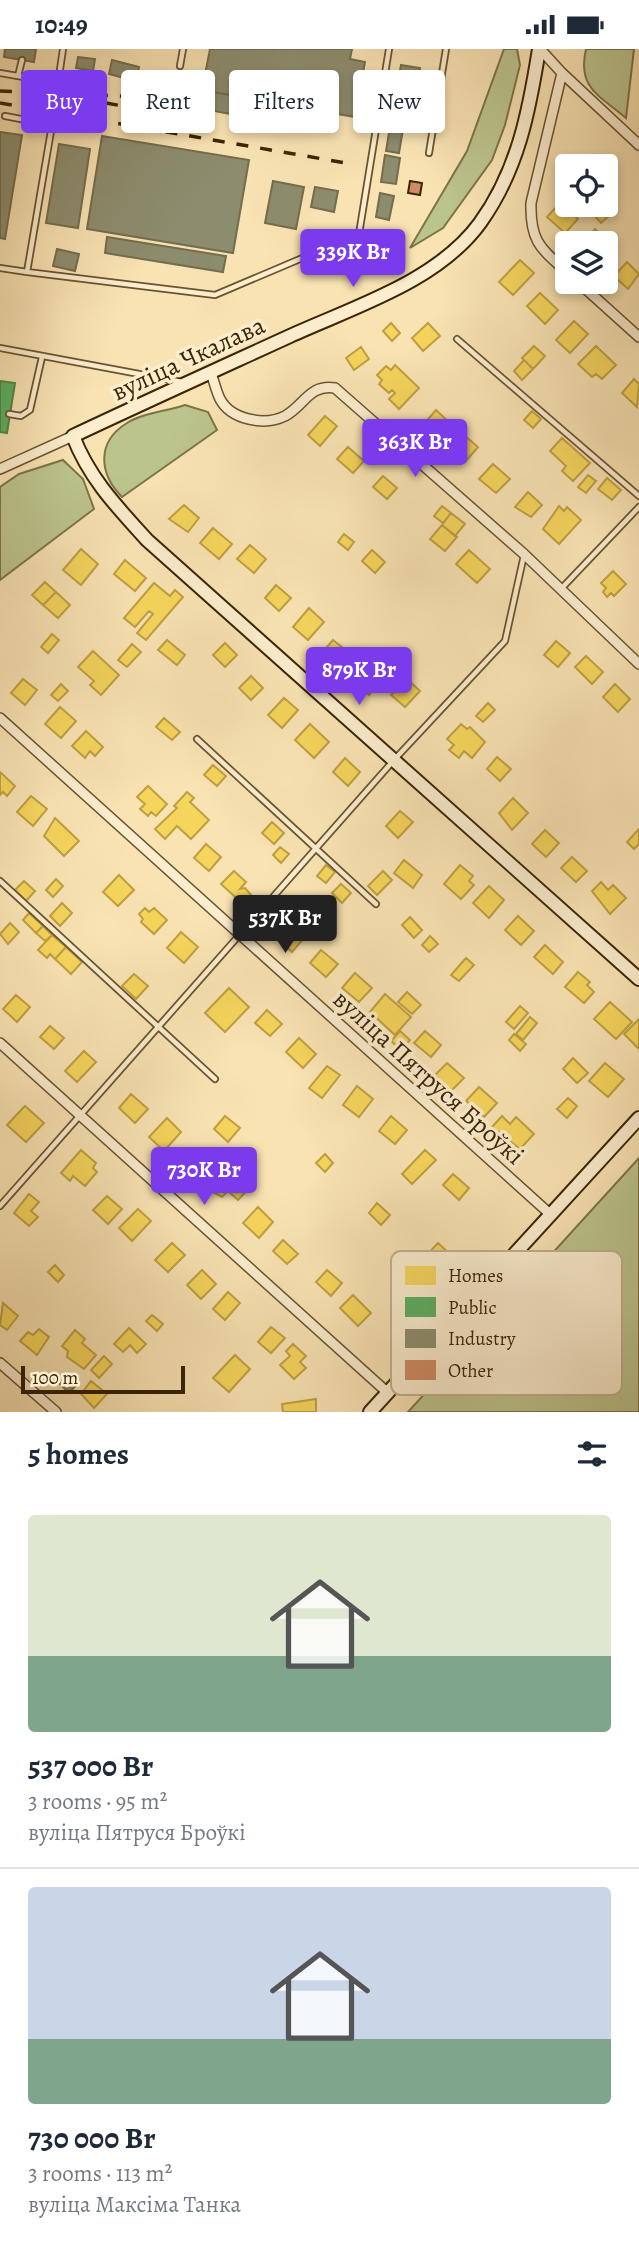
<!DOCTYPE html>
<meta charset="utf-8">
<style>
:root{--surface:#fff;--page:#f2f2f3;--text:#1f2937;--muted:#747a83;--line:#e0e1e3;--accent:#7c3aed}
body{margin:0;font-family:Alegreya,serif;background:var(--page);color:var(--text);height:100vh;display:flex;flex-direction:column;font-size:26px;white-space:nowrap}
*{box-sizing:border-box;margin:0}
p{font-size:23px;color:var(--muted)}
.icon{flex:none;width:38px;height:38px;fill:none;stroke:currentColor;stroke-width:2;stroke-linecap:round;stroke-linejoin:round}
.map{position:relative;height:1363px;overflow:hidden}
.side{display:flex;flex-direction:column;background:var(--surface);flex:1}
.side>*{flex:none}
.top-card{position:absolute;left:21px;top:21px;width:598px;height:63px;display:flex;gap:14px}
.controls{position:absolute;left:555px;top:105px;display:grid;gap:14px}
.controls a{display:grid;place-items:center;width:63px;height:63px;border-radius:7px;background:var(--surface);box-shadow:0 4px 10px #0003;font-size:35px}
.scale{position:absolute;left:21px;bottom:18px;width:164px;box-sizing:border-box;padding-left:7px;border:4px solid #3b2504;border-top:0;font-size:19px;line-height:24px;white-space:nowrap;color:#3b2504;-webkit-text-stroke:5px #fbedce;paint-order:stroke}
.price{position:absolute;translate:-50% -60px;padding:0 16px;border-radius:7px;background:var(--accent);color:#fff;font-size:23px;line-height:46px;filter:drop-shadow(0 2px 4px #0008)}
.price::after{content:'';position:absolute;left:50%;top:42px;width:21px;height:16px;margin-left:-10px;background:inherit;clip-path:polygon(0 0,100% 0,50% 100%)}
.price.current{background:#222;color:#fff}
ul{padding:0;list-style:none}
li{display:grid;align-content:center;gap:14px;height:371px;padding:0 28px}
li+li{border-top:2px solid var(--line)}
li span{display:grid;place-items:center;height:217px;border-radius:7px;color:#555}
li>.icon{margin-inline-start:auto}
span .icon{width:126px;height:126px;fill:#fffc;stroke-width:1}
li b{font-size:30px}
h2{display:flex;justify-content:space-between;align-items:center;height:84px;padding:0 28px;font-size:30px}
.tag{padding:0 24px;border-radius:7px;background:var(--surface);box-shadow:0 4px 10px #0003;font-size:24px;line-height:63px}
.tag.current{background:var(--accent);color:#fff}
.status{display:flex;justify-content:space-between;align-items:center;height:49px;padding:0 35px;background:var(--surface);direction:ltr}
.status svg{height:19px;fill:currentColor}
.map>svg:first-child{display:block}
</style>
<div class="status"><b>10:49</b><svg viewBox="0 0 49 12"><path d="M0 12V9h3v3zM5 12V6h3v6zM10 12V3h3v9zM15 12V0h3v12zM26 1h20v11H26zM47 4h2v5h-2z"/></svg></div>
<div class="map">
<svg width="639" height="1363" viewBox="0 0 639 1363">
<rect width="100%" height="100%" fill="#f9e3b3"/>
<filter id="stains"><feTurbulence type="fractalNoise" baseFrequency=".00286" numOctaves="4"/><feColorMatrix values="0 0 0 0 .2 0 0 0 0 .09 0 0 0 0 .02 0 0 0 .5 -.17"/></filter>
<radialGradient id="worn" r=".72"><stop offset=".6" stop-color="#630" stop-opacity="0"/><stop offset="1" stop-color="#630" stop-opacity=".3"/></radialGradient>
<!-- green -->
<path fill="#bcc48e" stroke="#7c7449" stroke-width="2" d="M504,0H517L520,16L505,76L492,111L443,179L410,199L467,102Z
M586,0H634L626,69C599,46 577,39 586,0Z
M185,356L208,363L217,381L122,448C99,425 96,393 127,374C142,364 168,362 185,356Z
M63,411L83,430L94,460L0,531V438L19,425Z
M639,1109V1363H408Z"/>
<!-- homes -->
<path fill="#f6d55c" stroke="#bea042" stroke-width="2" d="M560,154L578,170L565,184L547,168Z
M606,155L613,163L601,174L594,166Z
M595,180L614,197L606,206V194H583Z
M520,211L534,224L513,246L499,233Z
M627,213L639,225L628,240L614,227Z
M540,244L558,261L545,275L527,257Z
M574,272L588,285L570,304L556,291Z
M391,274L400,284L392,292L383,282Z
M428,274L440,287L423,302L412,289Z
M534,297L545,307L533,320L522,309Z
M596,297L616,316L602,330L596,325L592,328L578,315Z
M361,298L369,310L354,321L346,309Z
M524,311L533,320L522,331L514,322Z
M395,316L419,339L399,360L389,350L395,344L392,341L389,344L379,335L382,331L377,326L386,317L391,321Z
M634,330L639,335L637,358L622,344Z
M436,361L452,376L440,390L423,376Z
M532,362L541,370L533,379L524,371Z
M325,367L337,377L320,397L308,386Z
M464,386L478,398L465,413L451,401Z
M562,389L590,414L573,432L562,422L566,417L550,402Z
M348,398L364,412L353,424L337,410Z
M493,415L510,430L496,444L479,430Z
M588,426L596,432L586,444L578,438Z
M383,427L397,439L387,450L373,438Z
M607,429L621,441L612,451L598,440Z
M528,443L542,456L531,468L515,458Z
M184,456L199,469L188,483L169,470Z
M442,457L451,464L443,474L434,467Z
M559,457L564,462L567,458L581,471L559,495L543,480Z
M451,464L465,475L455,487L442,476Z
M442,476L457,488L445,502L430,490Z
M213,479L232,495L219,510L200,494Z
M344,485L354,493L348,501L338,493Z
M250,496L266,510L254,524L237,510Z
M81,500L98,515L81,536L63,521Z
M372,501L385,513L375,524L362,512Z
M469,501L490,520L477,534L456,515Z
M125,511L146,529L135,542L114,525Z
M613,522L626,535L614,547L611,544L607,548L603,543L606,539L601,534Z
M45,533L56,543L43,556L32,546Z
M154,534L170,547L175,541L183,548L146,591L137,584L153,565L149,562L135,578L124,569Z
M276,536L291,549L279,562L265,549Z
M56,543L70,556L58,569L43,556Z
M309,559L324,573L308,591L293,578Z
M52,585L59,591L48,604L41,598Z
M167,591L185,606L177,616L158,601Z
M333,591L352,606L339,622L320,606Z
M556,592L570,604L558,618L544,606Z
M225,594L237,606L225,618L213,606Z
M132,595L141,603L127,618L118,611Z
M93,602L119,626L101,646L90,636L94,632L78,618Z
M586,607L603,623L592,635L575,618Z
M362,620L381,631L369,646L352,631Z
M251,627L263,639L251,651L239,639Z
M406,629L420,642L405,658L391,646Z
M23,630L37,641L25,656L11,644Z
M61,635L68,642L58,652L51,646Z
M615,635L630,650L618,663L603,648Z
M284,649L298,661L282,679L268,666Z
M488,654L495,661L483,673L476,667Z
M60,658L76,672L61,689L45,675Z
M164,669L180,683L172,691L156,678Z
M310,675L329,693L314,709L295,691Z
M461,675L467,680L470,678L485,693L472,709L464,702L459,709L449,701L454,696L447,690Z
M86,682L103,698L95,707L90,702L85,709L72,697Z
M497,708L511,720L500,732L487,720Z
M345,709L360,723L348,737L333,723Z
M213,716L226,727L217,737L204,726Z
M0,723L15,737L7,747L3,743L0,746Z
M148,737L167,755L156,767L151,763L148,767L140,760L145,755L137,748Z
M187,743L194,749L190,753L209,771L191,790L177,777L165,790L155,780L177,759L174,757Z
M31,747L47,760L33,777L17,763Z
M513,749L528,764L512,781L499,764Z
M400,762L413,773L398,789L386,777Z
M55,769L79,792L64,807L44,787Z
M272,773L284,784L274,795L262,784Z
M639,780V795L634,800L627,793Z
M545,781L559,794L546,808L532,795Z
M206,795L221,808L209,822L194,809Z
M280,798L289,805L281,814L273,806Z
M572,808L587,822L576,833L561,819Z
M404,811L422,826L413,839L394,824Z
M326,816L335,823L326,834L317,827Z
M460,816L473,827L469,832L474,836L461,850L444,835Z
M234,822L246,833L240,840L245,839L252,847L244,856L221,835Z
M383,822L392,831L377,846L368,837Z
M119,826L134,841L118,857L103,843Z
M56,830L63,837L53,848L46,841Z
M24,832L35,842L26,852L15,841Z
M601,833L608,841L613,836L626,849L610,865L592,842Z
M341,835L351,844L342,854L332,844Z
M489,837L504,851L489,869L473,854Z
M62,854L72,864L60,877L50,867Z
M145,859L149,863L154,859L167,871L154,885L141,873L143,870L139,865Z
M29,864L43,877L36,884L23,871Z
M518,867L534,882L521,896L505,881Z
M410,868L422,881L414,889L402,876Z
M10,874L19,883L8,895L0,885Z
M288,874L304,889L292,903L276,888Z
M43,877L52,886L45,892L36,884Z
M181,883L198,898L184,914L167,899Z
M52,886L66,898L55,910L50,905L47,909L38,901Z
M430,887L438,895L429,903L422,896Z
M545,896L563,913L553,925L534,908Z
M66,898L82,913L71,925L55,910Z
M321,901L338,915L326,928L310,914Z
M466,909L474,916L459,932L451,926Z
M578,923L590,933L587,936L594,943L584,954L565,938Z
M355,924L372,939L359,953L342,939Z
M134,925L148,937L136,950L122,937Z
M229,939L249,958L225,983L205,964Z
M407,943L421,956L412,965L398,953Z
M385,945L411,968L395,986L370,963Z
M16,946L30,958L17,973L3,960Z
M610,953L632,973L616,990L594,970Z
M520,957L528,964L514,980L506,973Z
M267,961L282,975L270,987L255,974Z
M530,968L537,974L523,991L516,985Z
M639,970V998L638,999L624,985Z
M50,977L64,989L54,1000L40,988Z
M400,982L410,991L401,1001L391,992Z
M425,982L441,996L431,1008L414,994Z
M514,985L526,995L520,1002L509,991Z
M299,989L316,1005L303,1019L286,1003Z
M84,1002L96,1013L77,1033L65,1022Z
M573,1009L588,1024L577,1034L563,1020Z
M447,1014L464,1029L451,1042L435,1026Z
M605,1014L624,1030L608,1048L589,1032Z
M327,1017L340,1026L322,1049L309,1039Z
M357,1037L373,1050L359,1068L343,1056Z
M479,1038L497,1054L484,1068L466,1052Z
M131,1045L148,1060L135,1074L119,1059Z
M568,1049L577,1057L567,1069L557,1060Z
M25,1057L44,1074L26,1093L7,1076Z
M225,1067L240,1079L228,1093L214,1080Z
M391,1067L407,1081L395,1095L379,1082Z
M502,1067L510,1075L516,1068L534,1085L520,1100L492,1078Z
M167,1069L181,1083L164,1102L149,1088Z
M81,1101L96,1114L93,1119L97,1123L85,1137L73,1127L70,1132L61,1124Z
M425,1101L436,1111L412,1135L402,1125Z
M325,1105L333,1114L325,1123L316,1114Z
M189,1108L205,1122L197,1132L181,1118Z
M231,1121L250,1138L238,1151L228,1142L222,1148L211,1142Z
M453,1125L469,1139L459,1151L443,1136Z
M29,1145L39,1153L31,1162L38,1168L29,1177L14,1164Z
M107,1147L122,1160L108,1175L93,1161Z
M377,1154L390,1166L381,1176L369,1164Z
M258,1158L273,1173L259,1189L243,1174Z
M138,1160L151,1172L132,1192L119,1179Z
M283,1191L298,1205L287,1215L273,1202Z
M172,1194L185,1206L168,1223L155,1211Z
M438,1194L450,1205L436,1220L424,1209Z
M55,1216L64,1226L58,1233L48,1223Z
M202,1221L216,1235L201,1250L187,1236Z
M327,1221L342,1234L331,1247L316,1233Z
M228,1243L240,1254L225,1271L213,1260Z
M353,1246L371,1264L358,1277L340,1259Z
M3,1254L18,1267L7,1281L0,1276Z
M152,1266L163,1275L157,1282L146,1272Z
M271,1278L285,1289L271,1304L258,1293Z
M129,1279L146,1295L137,1304L130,1296L123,1303L114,1295Z
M39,1280L49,1288L37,1306L20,1292L28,1283L33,1286Z
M75,1281L85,1290L82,1294L96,1306L84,1320L67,1308L68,1302L62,1297Z
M293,1295L306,1307L300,1313L306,1319L294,1330L280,1316L290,1307L286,1302Z
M235,1306L250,1320L229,1343L213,1329Z
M104,1307L112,1315L99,1329L91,1321Z
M91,1332L107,1345L94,1359L81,1345Z
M316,1350V1363H283L282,1355Z"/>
<!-- public -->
<path fill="#5aae61" stroke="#518545" stroke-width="2" d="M0,332L15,334L7,384L0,383Z"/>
<!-- industry -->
<path fill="#8c8c6e" stroke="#746d4e" stroke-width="2" d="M5,0H36L34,13L4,8Z
M210,0H352L350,10L365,13L355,68L202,41Z
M78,8L95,10L93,22L76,19Z
M112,11L139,18L136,32L109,25Z
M401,16L420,19L413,57L394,54Z
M202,41L279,55L276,74L199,59Z
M391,72L404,74L399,104L386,102Z
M0,83L22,86L5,190L0,189Z
M102,87L249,111L233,204L87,180Z
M59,95L90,100L78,179L46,174Z
M385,106L400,109L396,135L381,133Z
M273,132L304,138L296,180L265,174Z
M315,138L338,142L334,163L311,158Z
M380,144L394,147L389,171L376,168Z
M107,188L226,207L223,223L105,204Z
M57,200L79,205L75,222L53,217Z
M69,1326L78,1334L69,1344L60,1335Z"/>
<!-- building -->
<path fill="#cf8b63" stroke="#3b2504" stroke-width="2" d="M410,132L422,134L420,146L408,144Z"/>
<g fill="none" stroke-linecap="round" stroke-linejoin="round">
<defs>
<path id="lane" d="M180,17L183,0
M0,24L58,34L63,0
M18,27L22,11
M429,104L446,0
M0,219L27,223L52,76L5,67
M27,223L215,246L359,185L389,0
M457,290L639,447
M0,299L182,333
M9,365L21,367L30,361L42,308
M560,541L639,458
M197,690L376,855
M0,832L215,1030
M0,1157L394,711L505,592L524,506"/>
<path id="street" d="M540,0L562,24L531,154C530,192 540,199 567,223
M562,24L639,96
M578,233L639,288
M211,324C214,332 216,342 220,350C231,371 265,377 285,367C305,356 309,335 335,339L524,505L639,615
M0,420L73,387
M0,669L550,1165
M0,994L388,1344
M0,1314L56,1363"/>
<path id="secondary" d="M539,0C529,63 518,121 480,174C437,233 353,258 290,287C218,320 145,353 73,387C89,429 117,458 147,491L639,930
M370,1363L639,1069"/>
</defs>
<!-- lane casing -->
<use href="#lane" stroke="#6a5430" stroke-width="8"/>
<!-- street casing -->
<use href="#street" stroke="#6a5430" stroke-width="12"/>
<!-- secondary casing -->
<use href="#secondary" stroke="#3b2504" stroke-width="16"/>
<!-- lane -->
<use href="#lane" stroke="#fbedce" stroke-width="4.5"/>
<!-- street -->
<use href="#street" stroke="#fbedce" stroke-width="9"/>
<!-- secondary -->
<use href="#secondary" stroke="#fbedce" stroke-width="12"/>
<!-- rail -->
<path stroke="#3b2504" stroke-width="3.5" stroke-dasharray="12 12" stroke-linecap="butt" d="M0,42L196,50
M0,54L346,114
M106,54L195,70"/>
</g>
<g text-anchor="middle" stroke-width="7" stroke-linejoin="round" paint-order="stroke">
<!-- street labels -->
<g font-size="26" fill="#3b2504" stroke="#fbedce">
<text transform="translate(188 309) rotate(-25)" y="9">вуліца Чкалава</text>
<text transform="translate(429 1028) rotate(42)" y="9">вуліца Пятруся Броўкі</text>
</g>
</g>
<!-- legend -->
<rect x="391" y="1202" width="231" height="144" rx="10" fill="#fbedce" stroke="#c1b191" stroke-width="2"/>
<rect x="405" y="1217" width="31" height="19" fill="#f6d55c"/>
<rect x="405" y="1248" width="31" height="20" fill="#5aae61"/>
<rect x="405" y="1280" width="31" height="19" fill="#8c8c6e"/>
<rect x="405" y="1311" width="31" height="20" fill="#cf8b63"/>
<g font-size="19" fill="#3b2504">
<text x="448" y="1233">Homes</text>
<text x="448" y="1265">Public</text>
<text x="448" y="1296">Industry</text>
<text x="448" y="1328">Other</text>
</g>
<rect width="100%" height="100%" filter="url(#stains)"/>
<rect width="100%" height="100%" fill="url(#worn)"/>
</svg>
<div class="controls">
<a><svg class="icon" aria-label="locate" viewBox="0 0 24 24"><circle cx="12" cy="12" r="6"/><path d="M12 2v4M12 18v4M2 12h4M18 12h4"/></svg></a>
<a><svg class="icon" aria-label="layers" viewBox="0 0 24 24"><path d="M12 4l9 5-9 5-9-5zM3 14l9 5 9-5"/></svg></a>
</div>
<div class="scale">100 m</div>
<b class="price" style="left:353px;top:240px">339K Br</b>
<b class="price" style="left:415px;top:430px">363K Br</b>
<b class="price" style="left:359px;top:658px">879K Br</b>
<b class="price current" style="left:285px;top:906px">537K Br</b>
<b class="price" style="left:204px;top:1158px">730K Br</b>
<div class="top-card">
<a class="tag current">Buy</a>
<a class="tag">Rent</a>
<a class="tag">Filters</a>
<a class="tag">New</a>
</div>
</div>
<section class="side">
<h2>5 homes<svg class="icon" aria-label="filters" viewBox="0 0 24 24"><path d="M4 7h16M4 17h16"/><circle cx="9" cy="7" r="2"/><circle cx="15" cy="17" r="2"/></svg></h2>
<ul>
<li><span style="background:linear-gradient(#dfe7d0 65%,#7fa58c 0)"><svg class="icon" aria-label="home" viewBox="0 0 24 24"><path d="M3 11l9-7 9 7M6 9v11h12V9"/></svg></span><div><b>537 000 Br</b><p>3 rooms · 95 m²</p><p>вуліца Пятруся Броўкі</p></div></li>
<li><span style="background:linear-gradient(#c9d6e8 70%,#7fa58c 0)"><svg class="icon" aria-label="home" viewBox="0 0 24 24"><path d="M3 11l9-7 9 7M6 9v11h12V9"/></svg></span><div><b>730 000 Br</b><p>3 rooms · 113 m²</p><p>вуліца Максіма Танка</p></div></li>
</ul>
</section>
